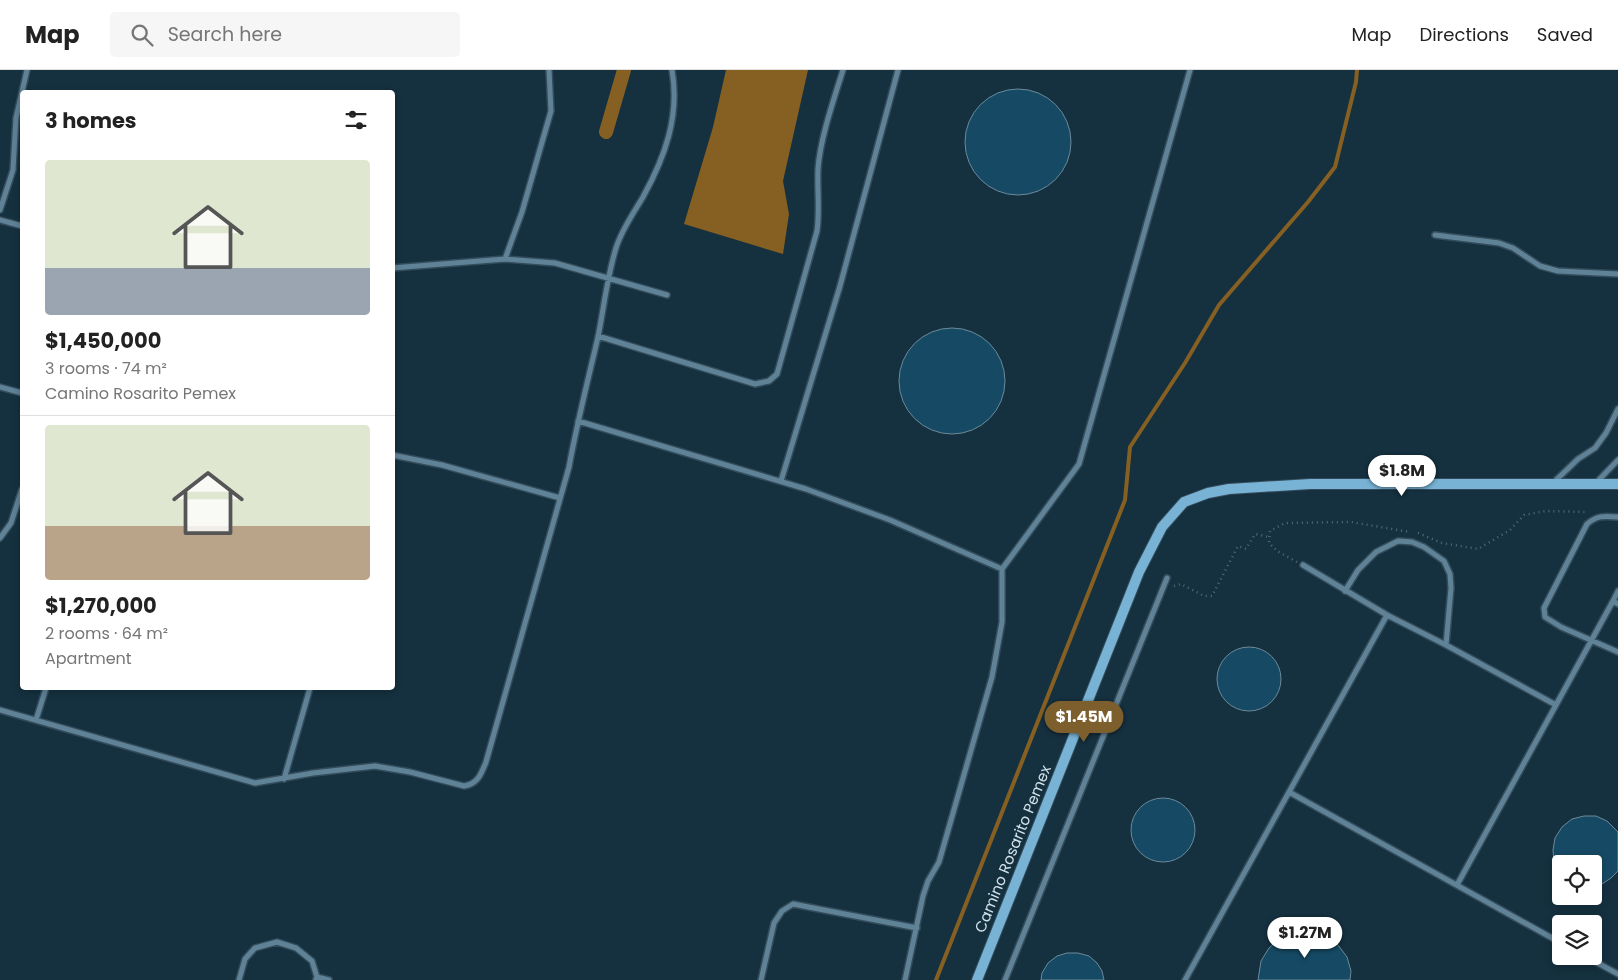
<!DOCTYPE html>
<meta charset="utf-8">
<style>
:root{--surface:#fff;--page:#f6f6f6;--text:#222;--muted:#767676;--line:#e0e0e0;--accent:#7c5f2c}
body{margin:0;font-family:Poppins,sans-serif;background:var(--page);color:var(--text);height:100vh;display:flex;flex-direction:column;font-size:19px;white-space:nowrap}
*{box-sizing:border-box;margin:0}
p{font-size:16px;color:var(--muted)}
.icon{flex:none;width:28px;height:28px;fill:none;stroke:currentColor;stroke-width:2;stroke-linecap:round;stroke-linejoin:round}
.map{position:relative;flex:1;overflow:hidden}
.sheet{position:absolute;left:20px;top:20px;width:375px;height:600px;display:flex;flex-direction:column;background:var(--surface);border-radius:5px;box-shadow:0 2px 8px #0003}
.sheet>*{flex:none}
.fabs{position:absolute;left:1552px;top:785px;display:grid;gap:10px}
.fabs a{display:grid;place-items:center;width:50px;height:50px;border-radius:5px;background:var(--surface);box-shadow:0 2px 8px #0003;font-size:25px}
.price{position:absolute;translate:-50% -42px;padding:0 11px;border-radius:18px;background:#fff;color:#222;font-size:16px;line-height:32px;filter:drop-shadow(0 1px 2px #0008)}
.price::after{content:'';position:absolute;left:50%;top:30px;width:15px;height:11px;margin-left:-8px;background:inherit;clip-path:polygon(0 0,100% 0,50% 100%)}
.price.on{background:var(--accent);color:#fff}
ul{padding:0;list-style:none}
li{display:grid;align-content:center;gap:10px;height:265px;padding:0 25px}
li+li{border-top:1px solid var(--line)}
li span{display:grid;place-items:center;height:155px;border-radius:5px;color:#555}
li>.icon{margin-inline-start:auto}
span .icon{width:90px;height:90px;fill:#fffc;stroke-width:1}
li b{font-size:21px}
h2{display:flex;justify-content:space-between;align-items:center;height:60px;padding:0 25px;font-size:21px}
header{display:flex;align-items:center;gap:30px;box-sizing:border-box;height:70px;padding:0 25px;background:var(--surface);border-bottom:1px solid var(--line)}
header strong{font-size:24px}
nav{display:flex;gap:28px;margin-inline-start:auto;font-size:18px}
.search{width:350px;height:45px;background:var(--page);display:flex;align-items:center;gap:12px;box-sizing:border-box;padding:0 18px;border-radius:5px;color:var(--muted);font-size:19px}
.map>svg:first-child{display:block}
</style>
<header>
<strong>Map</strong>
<div class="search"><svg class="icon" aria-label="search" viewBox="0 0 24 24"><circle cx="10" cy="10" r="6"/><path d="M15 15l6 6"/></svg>Search here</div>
<nav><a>Map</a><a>Directions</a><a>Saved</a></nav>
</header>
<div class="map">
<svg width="1618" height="910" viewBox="0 0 1618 910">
<rect width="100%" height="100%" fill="#15303f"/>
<!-- water -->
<path fill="#866022" d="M726,0H808L783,111L789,144L783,184L684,154L713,57Z"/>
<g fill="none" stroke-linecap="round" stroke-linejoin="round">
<!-- stream -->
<path stroke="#866022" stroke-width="4" d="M936,910L1125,430L1130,377L1185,293L1219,235L1308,132L1335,97L1356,12L1357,0"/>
<!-- canal -->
<path stroke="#866022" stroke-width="14" d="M606,62L624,0"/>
</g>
<!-- building -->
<path fill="#164963" stroke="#6c8a9b" d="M965 72a53 53 0 1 1 106 0a53 53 0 1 1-106 0Z
M899 311a53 53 0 1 1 106 0a53 53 0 1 1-106 0Z
M1217 609a32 32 0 1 1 64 0a32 32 0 1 1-64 0Z
M1131 760a32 32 0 1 1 64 0a32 32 0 1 1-64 0Z
M1584,746H1596L1607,751L1618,762V801L1611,808L1602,814L1594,816V794H1561V804L1554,792L1553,780L1555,768L1562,757L1572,749Z
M1296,861H1312L1327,866L1338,875L1347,887L1351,901L1350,910H1258L1261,891L1269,878L1281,867Z
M1067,883H1078L1089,886L1097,893L1102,901L1104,910H1041L1042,903L1048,893L1057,886Z"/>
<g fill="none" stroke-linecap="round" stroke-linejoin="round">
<defs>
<path id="lane" d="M0,140L13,100L16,48L27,0
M0,150L22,156
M1435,165L1499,173L1513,178L1540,196L1558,201L1618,204
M505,189L522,142L551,41L549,0
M392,198L505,189L555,193L667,225
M598,266L755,314L769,311L777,304L817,161C820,140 817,120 818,99C820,69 834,29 843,0
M0,317L22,323
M578,351L806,419L890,450L1002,499L1079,394L1190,0
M392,385L442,395L560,428
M781,411L840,216L898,0
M1553,413L1578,389L1595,378L1606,363L1618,339
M1595,414L1618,390
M1618,447C1605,446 1597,445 1587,454L1544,538L1545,547L1561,557L1618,582
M0,468L11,453L22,419
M1303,495L1387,545
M1345,521L1358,500L1376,482L1398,471L1412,472L1424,477L1444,491L1450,504L1451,518L1446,575
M1618,521L1613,531L1618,534
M0,640L255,713L313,703L375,696L410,702L464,716C478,714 481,704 486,692L569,397C577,353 588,310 598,267C604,237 607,207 616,178C622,159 633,144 643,127C665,87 680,46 672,0
M36,650L46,618
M284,709L310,618
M1289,722L1561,873
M1457,815L1556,635
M1585,886L1618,904
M316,909L317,907L329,910
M239,910L245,889L255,878L277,872L296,878L312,891L317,907
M761,910L774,853L782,841L793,834L917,858
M905,910L923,826L928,811L939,792L992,607L1002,552V499
M1005,910L1167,508
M1185,910L1387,545L1446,575L1556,635L1613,531"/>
<path id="secondary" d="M977,910L1139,502L1162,457L1184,432L1208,423L1229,419L1310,414H1618"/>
</defs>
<!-- lane casing -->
<use href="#lane" stroke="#334c5b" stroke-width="8"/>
<!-- secondary casing -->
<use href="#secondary" stroke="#334c5b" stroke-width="12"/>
<!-- path -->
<path stroke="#536b78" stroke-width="2.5" stroke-dasharray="1 4" stroke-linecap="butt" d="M1418,463L1442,473L1478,479L1510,460L1524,445L1546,441L1588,442
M1297,492L1277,481L1269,473L1270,461L1285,453L1351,452L1410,462
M1174,516L1181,514L1204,526H1212L1238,476L1246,479L1255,464L1269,467"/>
<!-- lane -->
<use href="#lane" stroke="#5f8297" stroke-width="5"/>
<!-- secondary -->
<use href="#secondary" stroke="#78b2d4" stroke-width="10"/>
</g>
<g text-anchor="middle" stroke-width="5" stroke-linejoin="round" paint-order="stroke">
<!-- street labels -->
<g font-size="15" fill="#d2e2eb" stroke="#15303f">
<text transform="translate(1013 779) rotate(-68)" y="5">Camino Rosarito Pemex</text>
</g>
</g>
</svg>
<div class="fabs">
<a><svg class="icon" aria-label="locate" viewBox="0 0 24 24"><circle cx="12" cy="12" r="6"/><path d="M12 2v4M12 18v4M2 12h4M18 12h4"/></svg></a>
<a><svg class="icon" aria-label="layers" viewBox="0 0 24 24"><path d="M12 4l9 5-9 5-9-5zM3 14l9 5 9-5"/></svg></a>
</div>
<b class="price" style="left:1402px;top:427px">$1.8M</b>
<b class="price on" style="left:1084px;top:673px">$1.45M</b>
<b class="price" style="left:1305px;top:889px">$1.27M</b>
<section class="sheet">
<h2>3 homes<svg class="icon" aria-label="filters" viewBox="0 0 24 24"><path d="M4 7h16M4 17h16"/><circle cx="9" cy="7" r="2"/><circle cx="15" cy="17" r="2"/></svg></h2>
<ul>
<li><span style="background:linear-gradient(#dfe7d0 70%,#9aa5b1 0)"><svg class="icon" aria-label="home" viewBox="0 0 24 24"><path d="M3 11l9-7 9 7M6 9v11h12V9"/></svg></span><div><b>$1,450,000</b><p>3 rooms · 74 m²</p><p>Camino Rosarito Pemex</p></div></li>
<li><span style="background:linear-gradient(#dfe7d0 65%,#b9a48a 0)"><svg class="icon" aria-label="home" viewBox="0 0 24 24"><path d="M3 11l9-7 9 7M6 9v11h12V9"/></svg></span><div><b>$1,270,000</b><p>2 rooms · 64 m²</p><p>Apartment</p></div></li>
</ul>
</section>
</div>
